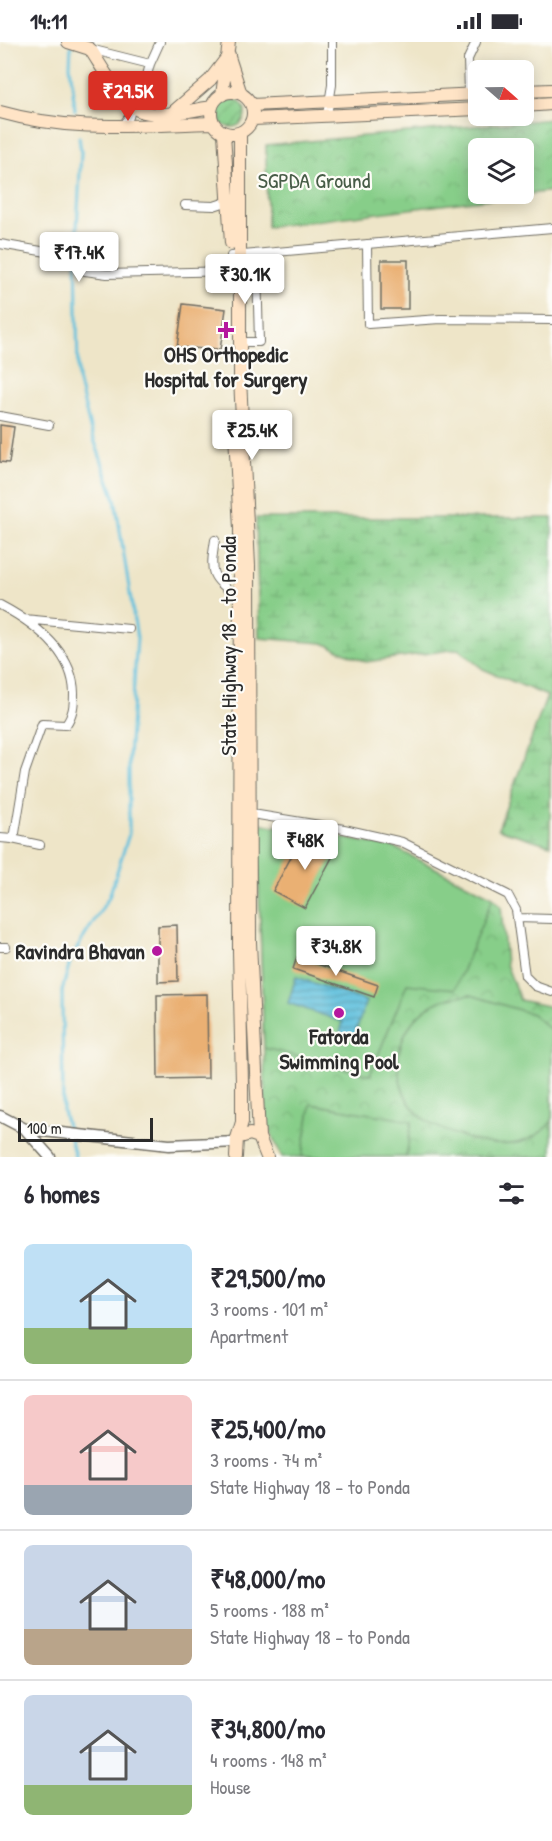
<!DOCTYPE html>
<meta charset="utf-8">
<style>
:root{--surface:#fff;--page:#f2f2f3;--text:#2b2b33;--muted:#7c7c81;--line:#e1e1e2;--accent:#d93025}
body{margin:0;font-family:"Patrick Hand",sans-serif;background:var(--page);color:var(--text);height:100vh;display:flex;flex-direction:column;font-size:22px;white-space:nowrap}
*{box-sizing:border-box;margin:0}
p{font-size:20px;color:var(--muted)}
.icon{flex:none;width:33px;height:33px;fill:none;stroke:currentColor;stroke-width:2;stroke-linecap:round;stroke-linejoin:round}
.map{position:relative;height:1115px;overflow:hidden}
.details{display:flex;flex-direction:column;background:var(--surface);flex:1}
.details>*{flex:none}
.needle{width:39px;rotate:110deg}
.fabs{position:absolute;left:468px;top:18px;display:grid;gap:12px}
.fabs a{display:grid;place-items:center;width:66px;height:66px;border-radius:9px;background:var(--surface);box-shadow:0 3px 15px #0003;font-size:30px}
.scale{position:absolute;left:18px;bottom:15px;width:135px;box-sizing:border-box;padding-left:6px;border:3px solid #2b2b2b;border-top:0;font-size:16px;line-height:21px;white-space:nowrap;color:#2b2b2b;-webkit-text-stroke:4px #fdfcf7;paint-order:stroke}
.price{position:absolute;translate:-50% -51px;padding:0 14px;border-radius:6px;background:#fff;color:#222;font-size:20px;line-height:39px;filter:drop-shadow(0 2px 3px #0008)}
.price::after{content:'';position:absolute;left:50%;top:36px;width:18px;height:14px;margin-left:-9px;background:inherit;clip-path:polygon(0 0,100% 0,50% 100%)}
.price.selected{background:var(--accent);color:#fff}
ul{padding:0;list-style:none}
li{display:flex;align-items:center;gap:18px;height:150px;padding:0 24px}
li+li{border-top:2px solid var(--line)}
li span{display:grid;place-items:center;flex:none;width:168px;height:120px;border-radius:9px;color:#555}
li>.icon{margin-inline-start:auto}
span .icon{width:72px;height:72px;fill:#fffc;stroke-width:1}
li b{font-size:26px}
h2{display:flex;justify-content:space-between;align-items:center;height:72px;padding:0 24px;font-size:26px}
.status{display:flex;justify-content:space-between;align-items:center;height:42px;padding:0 30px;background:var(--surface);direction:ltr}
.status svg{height:16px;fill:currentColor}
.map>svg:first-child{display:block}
</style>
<div class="status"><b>14:11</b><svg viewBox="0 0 49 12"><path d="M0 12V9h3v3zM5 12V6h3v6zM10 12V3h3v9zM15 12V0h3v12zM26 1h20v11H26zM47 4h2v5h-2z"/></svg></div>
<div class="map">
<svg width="552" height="1115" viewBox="0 0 552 1115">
<defs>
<pattern id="wetland-marsh" width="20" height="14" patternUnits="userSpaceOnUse" patternTransform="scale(1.5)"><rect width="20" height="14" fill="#87ce89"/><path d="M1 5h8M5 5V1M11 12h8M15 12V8" fill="none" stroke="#75b176"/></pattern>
<pattern id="park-crowns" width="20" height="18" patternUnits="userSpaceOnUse" patternTransform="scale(1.5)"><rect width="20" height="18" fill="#87ce89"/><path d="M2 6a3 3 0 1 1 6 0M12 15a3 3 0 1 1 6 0" fill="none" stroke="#75b176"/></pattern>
<pattern id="garden-furrows" width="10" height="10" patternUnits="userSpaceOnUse" patternTransform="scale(1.5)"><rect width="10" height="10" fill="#87ce89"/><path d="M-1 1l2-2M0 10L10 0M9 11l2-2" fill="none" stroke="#75b176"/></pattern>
<pattern id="water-rules" width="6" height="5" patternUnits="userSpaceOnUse" patternTransform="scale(1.5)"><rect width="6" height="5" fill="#5fc0dd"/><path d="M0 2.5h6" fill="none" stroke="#4f9cb3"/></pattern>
</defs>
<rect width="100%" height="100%" fill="#fdfcf7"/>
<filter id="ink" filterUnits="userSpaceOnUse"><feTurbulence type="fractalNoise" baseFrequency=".0167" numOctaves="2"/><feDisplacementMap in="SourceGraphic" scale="12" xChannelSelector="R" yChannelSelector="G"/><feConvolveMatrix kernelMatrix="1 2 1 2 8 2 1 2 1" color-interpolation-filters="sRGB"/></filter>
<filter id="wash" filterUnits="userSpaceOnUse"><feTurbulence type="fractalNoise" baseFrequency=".008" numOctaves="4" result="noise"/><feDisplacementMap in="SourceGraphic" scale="24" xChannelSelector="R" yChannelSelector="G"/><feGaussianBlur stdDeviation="1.35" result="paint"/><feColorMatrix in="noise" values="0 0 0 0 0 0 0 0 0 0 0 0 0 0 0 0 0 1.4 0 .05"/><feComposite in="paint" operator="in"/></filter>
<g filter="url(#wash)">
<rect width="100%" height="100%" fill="#eee5c8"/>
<!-- wetland -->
<path fill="url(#wetland-marsh)" stroke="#597c5a" stroke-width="1.5" d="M256,476H552L550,803L498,787L547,654L483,627L458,607L366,620L323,601L259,596Z"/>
<!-- park -->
<path fill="url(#park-crowns)" stroke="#597c5a" stroke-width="1.5" fill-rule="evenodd" d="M552,77V149L267,185L266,103ZM478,106H524V152H478Z
M257,781L393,805L493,855L501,864L506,922L520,958L552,965V1115H282L266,1080Z"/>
<!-- garden -->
<path fill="url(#garden-furrows)" stroke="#597c5a" stroke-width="1.5" d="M217 71a14 14 0 1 1 28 0a14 14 0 1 1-28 0Z"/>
<!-- pitch -->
<path fill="#87ce89" stroke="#597c5a" stroke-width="1.5" d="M257,781L393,805L493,855L455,947L407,942L370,1033L264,1006Z
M471,953L532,972L552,989V1079C528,1109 493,1106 460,1094C449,1090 437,1086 427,1079C397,1058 390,1016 409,985C423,963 446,954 471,953Z
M311,1062L412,1079L406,1115H302Z"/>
<!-- water -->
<path fill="url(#water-rules)" stroke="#457684" stroke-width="1.5" d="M296,935L366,959L354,995L340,991L343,980L288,961Z"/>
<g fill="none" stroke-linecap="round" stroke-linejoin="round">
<!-- stream -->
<path stroke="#5fc0dd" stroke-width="3" d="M71,4L70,23L75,68
M75,1115L63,1069L62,949L71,916L109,855L129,792V716L137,596L115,457L90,386L78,337L76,207L81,110L79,95"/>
</g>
<g id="blocks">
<!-- building -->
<path fill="#eab073" d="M381,218H408V267H381Z
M183,262L226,267L220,308L177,305Z
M0,383L14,385L9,421L0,420Z
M304,791L336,808L305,866L273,849Z
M177,883L178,939L158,940V884Z
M297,915L378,943L374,955L293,927Z
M207,952L208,1036L158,1037L157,953Z"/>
</g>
</g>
<g filter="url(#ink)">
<use href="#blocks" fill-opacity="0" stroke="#6f6c62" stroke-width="1.5"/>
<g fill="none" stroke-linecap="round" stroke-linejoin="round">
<defs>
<path id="minor" d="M90,7L150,22L160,0
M145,41L150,22
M469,52L468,17L476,0
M327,73L332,43V0
M122,84L129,75L132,63
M185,163L214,164L229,159
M0,202L82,216L85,229L107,232L232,229
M367,202L368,282L440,277L552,278
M231,214L552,186
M239,226H257L259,300H240
M0,374L49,383
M215,498C209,535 211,534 240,557
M0,563C34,581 73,610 74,651C74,663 73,673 66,683L42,682L25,730L15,791L12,797L0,796
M24,577L129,587
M246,771L344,787L402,800L508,853L516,868L525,934L535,944L552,950
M12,797L40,803
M517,876L552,877
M0,905H6"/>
<path id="tertiary" d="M0,1074L25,1087L50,1115
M25,1087L169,1103L237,1100"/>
<path id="secondary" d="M68,0L90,7C101,23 121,61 138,68C159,77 191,68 212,65
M229,15L241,52
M524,49L552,48
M211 71a21 21 0 1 1 42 0a21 21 0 1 1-42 0Z
M222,53L229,0
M252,63L478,52
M524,64L552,62
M0,70C74,91 138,83 213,81
M173,70L210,38L229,13
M253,77L478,67
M224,91L231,201
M240,92V336L249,524L250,900L259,1095L267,1115
M235,392L240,487L239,909L242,1041V1080L237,1096
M236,1115L237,1096L250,1092L259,1095"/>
</defs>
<!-- minor casing -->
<use href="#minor" stroke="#6f6c62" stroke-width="10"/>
<!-- tertiary casing -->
<use href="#tertiary" stroke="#6f6c62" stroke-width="13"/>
<!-- secondary casing -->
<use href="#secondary" stroke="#6f6c62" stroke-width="14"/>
<!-- minor -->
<use href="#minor" stroke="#fff" stroke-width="8"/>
<!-- tertiary -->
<use href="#tertiary" stroke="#fff" stroke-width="10"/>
<!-- secondary -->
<use href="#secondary" stroke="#ffe4c6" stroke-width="12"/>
</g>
</g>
<!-- markers -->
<g fill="#b5179e" stroke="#fdfcf7" stroke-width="2">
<path d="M223 279h6v6h6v6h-6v6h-6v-6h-6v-6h6z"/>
<circle cx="157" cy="909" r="6"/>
<circle cx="339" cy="971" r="6"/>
</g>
<g text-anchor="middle" stroke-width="4.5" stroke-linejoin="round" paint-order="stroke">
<!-- park labels -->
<g font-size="22" fill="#475c47" stroke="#fdfcf7">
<text x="314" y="146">SGPDA Ground</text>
</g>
<!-- poi labels -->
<g font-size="22" font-weight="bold" fill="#2b2b2b" stroke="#fdfcf7">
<text x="226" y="320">OHS Orthopedic<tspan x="226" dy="25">Hospital for Surgery</tspan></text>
<text x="145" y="917" text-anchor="end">Ravindra Bhavan</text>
<text x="339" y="1002">Fatorda<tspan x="339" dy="25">Swimming Pool</tspan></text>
</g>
<!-- street labels -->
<g font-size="22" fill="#2b2b2b" stroke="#fdfcf7">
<text transform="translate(228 604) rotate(-90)" y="8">State Highway 18 - to Ponda</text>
</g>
</g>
</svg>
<div class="fabs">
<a><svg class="needle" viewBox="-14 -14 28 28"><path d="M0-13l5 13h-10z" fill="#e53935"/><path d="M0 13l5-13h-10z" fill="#7c7c81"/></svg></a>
<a><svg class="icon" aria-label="layers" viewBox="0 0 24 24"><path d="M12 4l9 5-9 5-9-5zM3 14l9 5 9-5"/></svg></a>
</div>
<div class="scale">100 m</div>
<b class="price selected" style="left:128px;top:80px">₹29.5K</b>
<b class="price" style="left:79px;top:241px">₹17.4K</b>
<b class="price" style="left:245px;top:263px">₹30.1K</b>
<b class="price" style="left:252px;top:419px">₹25.4K</b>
<b class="price" style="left:305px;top:829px">₹48K</b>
<b class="price" style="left:336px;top:935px">₹34.8K</b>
</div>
<section class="details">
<h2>6 homes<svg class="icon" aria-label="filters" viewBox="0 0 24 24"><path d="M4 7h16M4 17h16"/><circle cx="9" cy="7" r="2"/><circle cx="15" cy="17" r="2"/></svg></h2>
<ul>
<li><span style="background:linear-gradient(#bfe0f5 70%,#8fb573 0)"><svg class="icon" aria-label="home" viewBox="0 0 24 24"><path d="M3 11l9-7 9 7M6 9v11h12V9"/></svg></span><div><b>₹29,500/mo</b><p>3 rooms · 101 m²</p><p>Apartment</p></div></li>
<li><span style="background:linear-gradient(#f6c9c9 75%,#9aa5b1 0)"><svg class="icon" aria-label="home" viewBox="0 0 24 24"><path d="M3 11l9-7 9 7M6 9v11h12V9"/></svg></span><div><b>₹25,400/mo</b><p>3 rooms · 74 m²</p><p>State Highway 18 - to Ponda</p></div></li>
<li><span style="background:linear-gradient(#c9d6e8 70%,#b9a48a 0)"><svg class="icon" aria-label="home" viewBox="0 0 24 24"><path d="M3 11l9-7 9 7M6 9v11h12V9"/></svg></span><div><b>₹48,000/mo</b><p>5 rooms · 188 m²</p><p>State Highway 18 - to Ponda</p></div></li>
<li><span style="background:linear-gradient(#c9d6e8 75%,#8fb573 0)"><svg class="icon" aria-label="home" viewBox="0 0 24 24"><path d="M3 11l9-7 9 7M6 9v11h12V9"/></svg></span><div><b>₹34,800/mo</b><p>4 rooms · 148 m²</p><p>House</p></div></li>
</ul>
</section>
